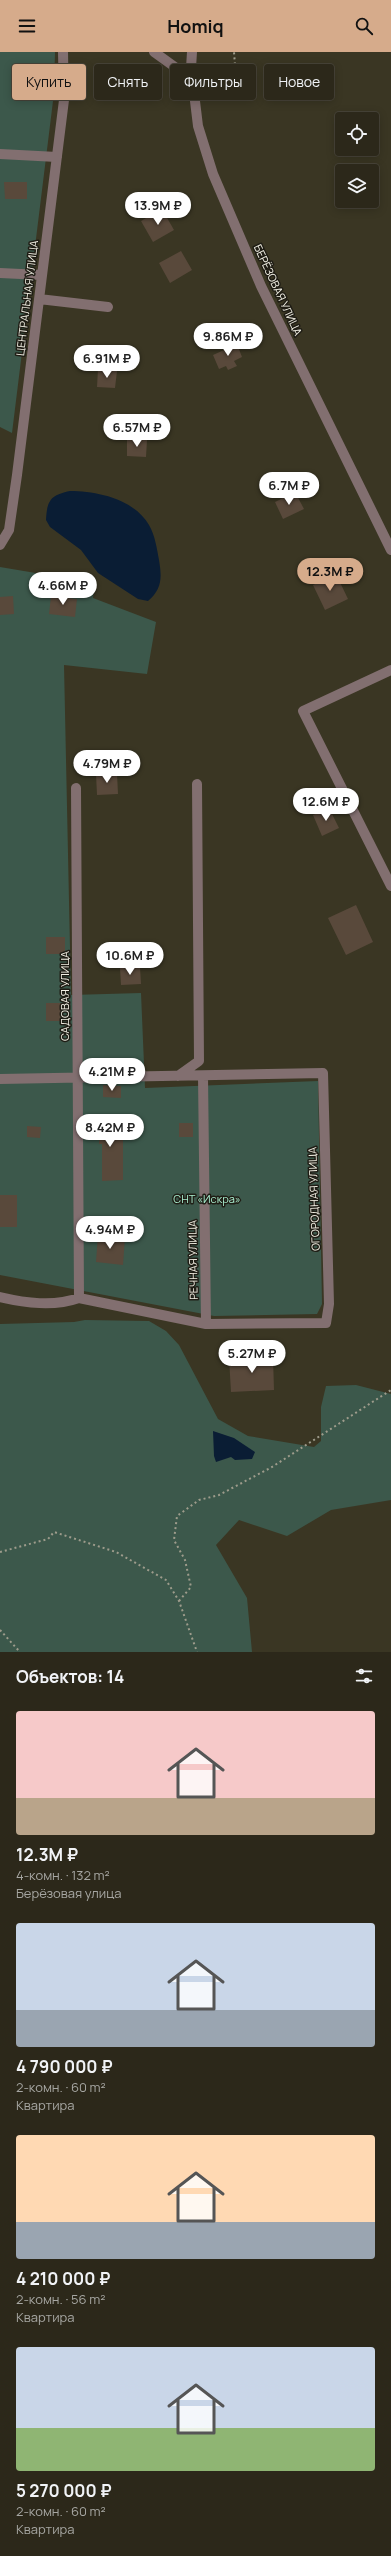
<!DOCTYPE html>
<html lang="ru">
<meta charset="utf-8">
<style>
:root{--surface:#2c281a;--page:#343023;--text:#f1f3f6;--muted:#a6a6a2;--line:#484439;--accent:#d6ab8b}
body{margin:0;font-family:Manrope,sans-serif;background:var(--page);color:var(--text);height:100vh;display:flex;flex-direction:column;font-size:15px;white-space:nowrap}
*{box-sizing:border-box;margin:0}
p{font-size:13px;color:var(--muted)}
.icon{flex:none;width:22px;height:22px;fill:none;stroke:currentColor;stroke-width:2;stroke-linecap:round;stroke-linejoin:round}
.map{position:relative;height:1600px;overflow:hidden}
.sheet{display:flex;flex-direction:column;background:var(--surface);flex:1}
.sheet>*{flex:none}
.hud{position:absolute;left:12px;top:12px;width:367px;height:36px;display:flex;gap:8px}
.buttons{position:absolute;left:335px;top:60px;display:grid;gap:8px}
.buttons a{display:grid;place-items:center;width:44px;height:44px;border-radius:4px;background:var(--surface);box-shadow:0 2px 10px #0003,0 0 0 1px var(--line);font-size:20px}
.price{position:absolute;translate:-50% -34px;padding:0 9px;border-radius:14px;background:#fff;color:#222;font-size:13px;line-height:26px;filter:drop-shadow(0 1px 2px #0008)}
.price::after{content:'';position:absolute;left:50%;top:24px;width:12px;height:9px;margin-left:-6px;background:inherit;clip-path:polygon(0 0,100% 0,50% 100%)}
.price.active{background:var(--accent);color:#111}
ul{padding:0;list-style:none}
li{display:grid;align-content:center;gap:8px;height:212px;padding:0 16px}
li span{display:grid;place-items:center;height:124px;border-radius:4px;color:#555}
li>.icon{margin-inline-start:auto}
span .icon{width:72px;height:72px;fill:#fffc;stroke-width:1}
li b{font-size:17px}
h2{display:flex;justify-content:space-between;align-items:center;height:48px;padding:0 16px;font-size:17px}
.pill{padding:0 14px;border-radius:4px;background:var(--surface);box-shadow:0 2px 10px #0003,0 0 0 1px var(--line);font-size:14px;line-height:36px}
.pill.active{background:var(--accent);color:#111}
header{display:flex;justify-content:space-between;align-items:center;height:52px;padding:0 16px;background:var(--accent);color:#111;font-size:18px;font-weight:700}
.map>svg:first-child{display:block}
</style>
<header><svg class="icon" aria-label="menu" viewBox="0 0 24 24"><path d="M4 6h16M4 12h16M4 18h16"/></svg>Homiq<svg class="icon" aria-label="search" viewBox="0 0 24 24"><circle cx="10" cy="10" r="6"/><path d="M15 15l6 6"/></svg></header>
<div class="map">
<svg width="391" height="1600" viewBox="0 0 391 1600">
<rect width="100%" height="100%" fill="#3a3623"/>
<!-- green -->
<path fill="#3c584b" d="M0,0H55L54,41L12,381L0,375Z
M0,515L95,531L93,546L156,570L147,622L64,613L71,943L141,941L145,1036L318,1029L322,1252L317,1262L214,1264L0,1223Z
M85,1268L149,1269L166,1279L179,1293L218,1367L248,1384L314,1395L321,1389V1355L326,1334L356,1333L391,1342V1448L331,1458L287,1484L239,1468L216,1493L247,1546L252,1600H0V1272L74,1270Z"/>
<!-- water -->
<path fill="#0a1d34" d="M70,439C97,439 134,447 149,473C155,483 157,497 159,508C162,526 162,537 148,549L138,547L98,521L81,498L50,475L46,468C47,448 51,443 70,439Z
M213,1379L234,1386L255,1400L252,1407L235,1408L231,1405L216,1410L214,1404Z"/>
<!-- building -->
<path fill="#59493b" d="M4,130H27V147H5Z
M162,157L174,178L153,190L141,169Z
M181,199L192,218L170,231L159,211Z
M237,292L242,305L234,309L237,314L228,318L226,314L219,317L213,303Z
M98,317L117,319L115,336L97,335Z
M127,387L147,388L146,405L127,404Z
M295,440L304,457L283,467L275,450Z
M336,522L348,547L325,558L313,533Z
M13,544L14,562L0,563V545Z
M51,544L77,547L75,565L49,562Z
M117,721L118,742L97,743L96,722Z
M329,756L339,776L322,784L313,763Z
M356,853L373,890L346,903L328,866Z
M46,885H65V902H46Z
M140,915L141,932L121,933L120,916Z
M46,951H62V969H46Z
M103,1033L121,1034V1046L103,1045Z
M123,1069V1128L102,1129V1092H99V1084H90L89,1070Z
M179,1071H193V1085H179Z
M27,1074L41,1075L40,1086L27,1085Z
M0,1143H17V1175H0Z
M98,1182L125,1185L123,1213L96,1210Z
M273,1305L274,1338L231,1340L229,1306Z"/>
<g fill="none" stroke-linecap="round" stroke-linejoin="round">
<!-- path -->
<path stroke="#9e9c8c" stroke-width="2" stroke-dasharray="2 3" stroke-linecap="butt" d="M203,25L211,31L236,27L234,0
M0,1500L48,1487L54,1480L116,1500L166,1528L179,1549L197,1600
M179,1549L191,1535L185,1508L174,1488L177,1464L199,1448L219,1443L272,1415L391,1338
M0,1578L20,1600"/>
<!-- minor -->
<path stroke="#826f70" stroke-width="10" d="M154,0L179,18L191,16
M192,0L191,16L198,74L213,122L261,234L391,498
M0,102L57,105
M0,221L42,223
M39,247L108,255
M0,493L9,478L17,423L64,48L63,0
M391,618L303,659L391,834
M76,736L79,1246
M178,1024L199,1009L197,732
M203,1024L206,1272
M0,1027L323,1021L329,1252L326,1271L206,1272L79,1246C53,1255 26,1251 0,1245"/>
</g>
<g text-anchor="middle" stroke-width="3" stroke-linejoin="round" paint-order="stroke">
<!-- street labels -->
<g font-size="11" fill="#f2f0e4" stroke="#1f1d15">
<text transform="translate(278 238) rotate(65)" y="4">БЕРЁЗОВАЯ УЛИЦА</text>
<text transform="translate(27 246) rotate(-83)" y="4">ЦЕНТРАЛЬНАЯ УЛИЦА</text>
<text transform="translate(65 944) rotate(-90)" y="4">САДОВАЯ УЛИЦА</text>
<text transform="translate(314 1147) rotate(-92)" y="4">ОГОРОДНАЯ УЛИЦА</text>
<text transform="translate(193 1208) rotate(-91)" y="4">РЕЧНАЯ УЛИЦА</text>
</g>
<!-- park labels -->
<g font-size="11" fill="#abf0d1" stroke="#1f1d15">
<text x="207" y="1151">СНТ «Искра»</text>
</g>
</g>
</svg>
<div class="buttons">
<a><svg class="icon" aria-label="locate" viewBox="0 0 24 24"><circle cx="12" cy="12" r="6"/><path d="M12 2v4M12 18v4M2 12h4M18 12h4"/></svg></a>
<a><svg class="icon" aria-label="layers" viewBox="0 0 24 24"><path d="M12 4l9 5-9 5-9-5zM3 14l9 5 9-5"/></svg></a>
</div>
<b class="price" style="left:158px;top:174px">13.9M ₽</b>
<b class="price" style="left:228px;top:305px">9.86M ₽</b>
<b class="price" style="left:107px;top:327px">6.91M ₽</b>
<b class="price" style="left:137px;top:396px">6.57M ₽</b>
<b class="price" style="left:289px;top:454px">6.7M ₽</b>
<b class="price active" style="left:330px;top:540px">12.3M ₽</b>
<b class="price" style="left:63px;top:554px">4.66M ₽</b>
<b class="price" style="left:107px;top:732px">4.79M ₽</b>
<b class="price" style="left:326px;top:770px">12.6M ₽</b>
<b class="price" style="left:130px;top:924px">10.6M ₽</b>
<b class="price" style="left:112px;top:1040px">4.21M ₽</b>
<b class="price" style="left:110px;top:1096px">8.42M ₽</b>
<b class="price" style="left:110px;top:1198px">4.94M ₽</b>
<b class="price" style="left:252px;top:1322px">5.27M ₽</b>
<div class="hud">
<a class="pill active">Купить</a>
<a class="pill">Снять</a>
<a class="pill">Фильтры</a>
<a class="pill">Новое</a>
</div>
</div>
<section class="sheet">
<h2>Объектов: 14<svg class="icon" aria-label="filters" viewBox="0 0 24 24"><path d="M4 7h16M4 17h16"/><circle cx="9" cy="7" r="2"/><circle cx="15" cy="17" r="2"/></svg></h2>
<ul>
<li><span style="background:linear-gradient(#f6c9c9 70%,#b9a48a 0)"><svg class="icon" aria-label="home" viewBox="0 0 24 24"><path d="M3 11l9-7 9 7M6 9v11h12V9"/></svg></span><div><b>12.3M ₽</b><p>4-комн. · 132 m²</p><p>Берёзовая улица</p></div></li>
<li><span style="background:linear-gradient(#c9d6e8 70%,#9aa5b1 0)"><svg class="icon" aria-label="home" viewBox="0 0 24 24"><path d="M3 11l9-7 9 7M6 9v11h12V9"/></svg></span><div><b>4 790 000 ₽</b><p>2-комн. · 60 m²</p><p>Квартира</p></div></li>
<li><span style="background:linear-gradient(#ffd9b3 70%,#9aa5b1 0)"><svg class="icon" aria-label="home" viewBox="0 0 24 24"><path d="M3 11l9-7 9 7M6 9v11h12V9"/></svg></span><div><b>4 210 000 ₽</b><p>2-комн. · 56 m²</p><p>Квартира</p></div></li>
<li><span style="background:linear-gradient(#c9d6e8 65%,#8fb573 0)"><svg class="icon" aria-label="home" viewBox="0 0 24 24"><path d="M3 11l9-7 9 7M6 9v11h12V9"/></svg></span><div><b>5 270 000 ₽</b><p>2-комн. · 60 m²</p><p>Квартира</p></div></li>
</ul>
</section>
